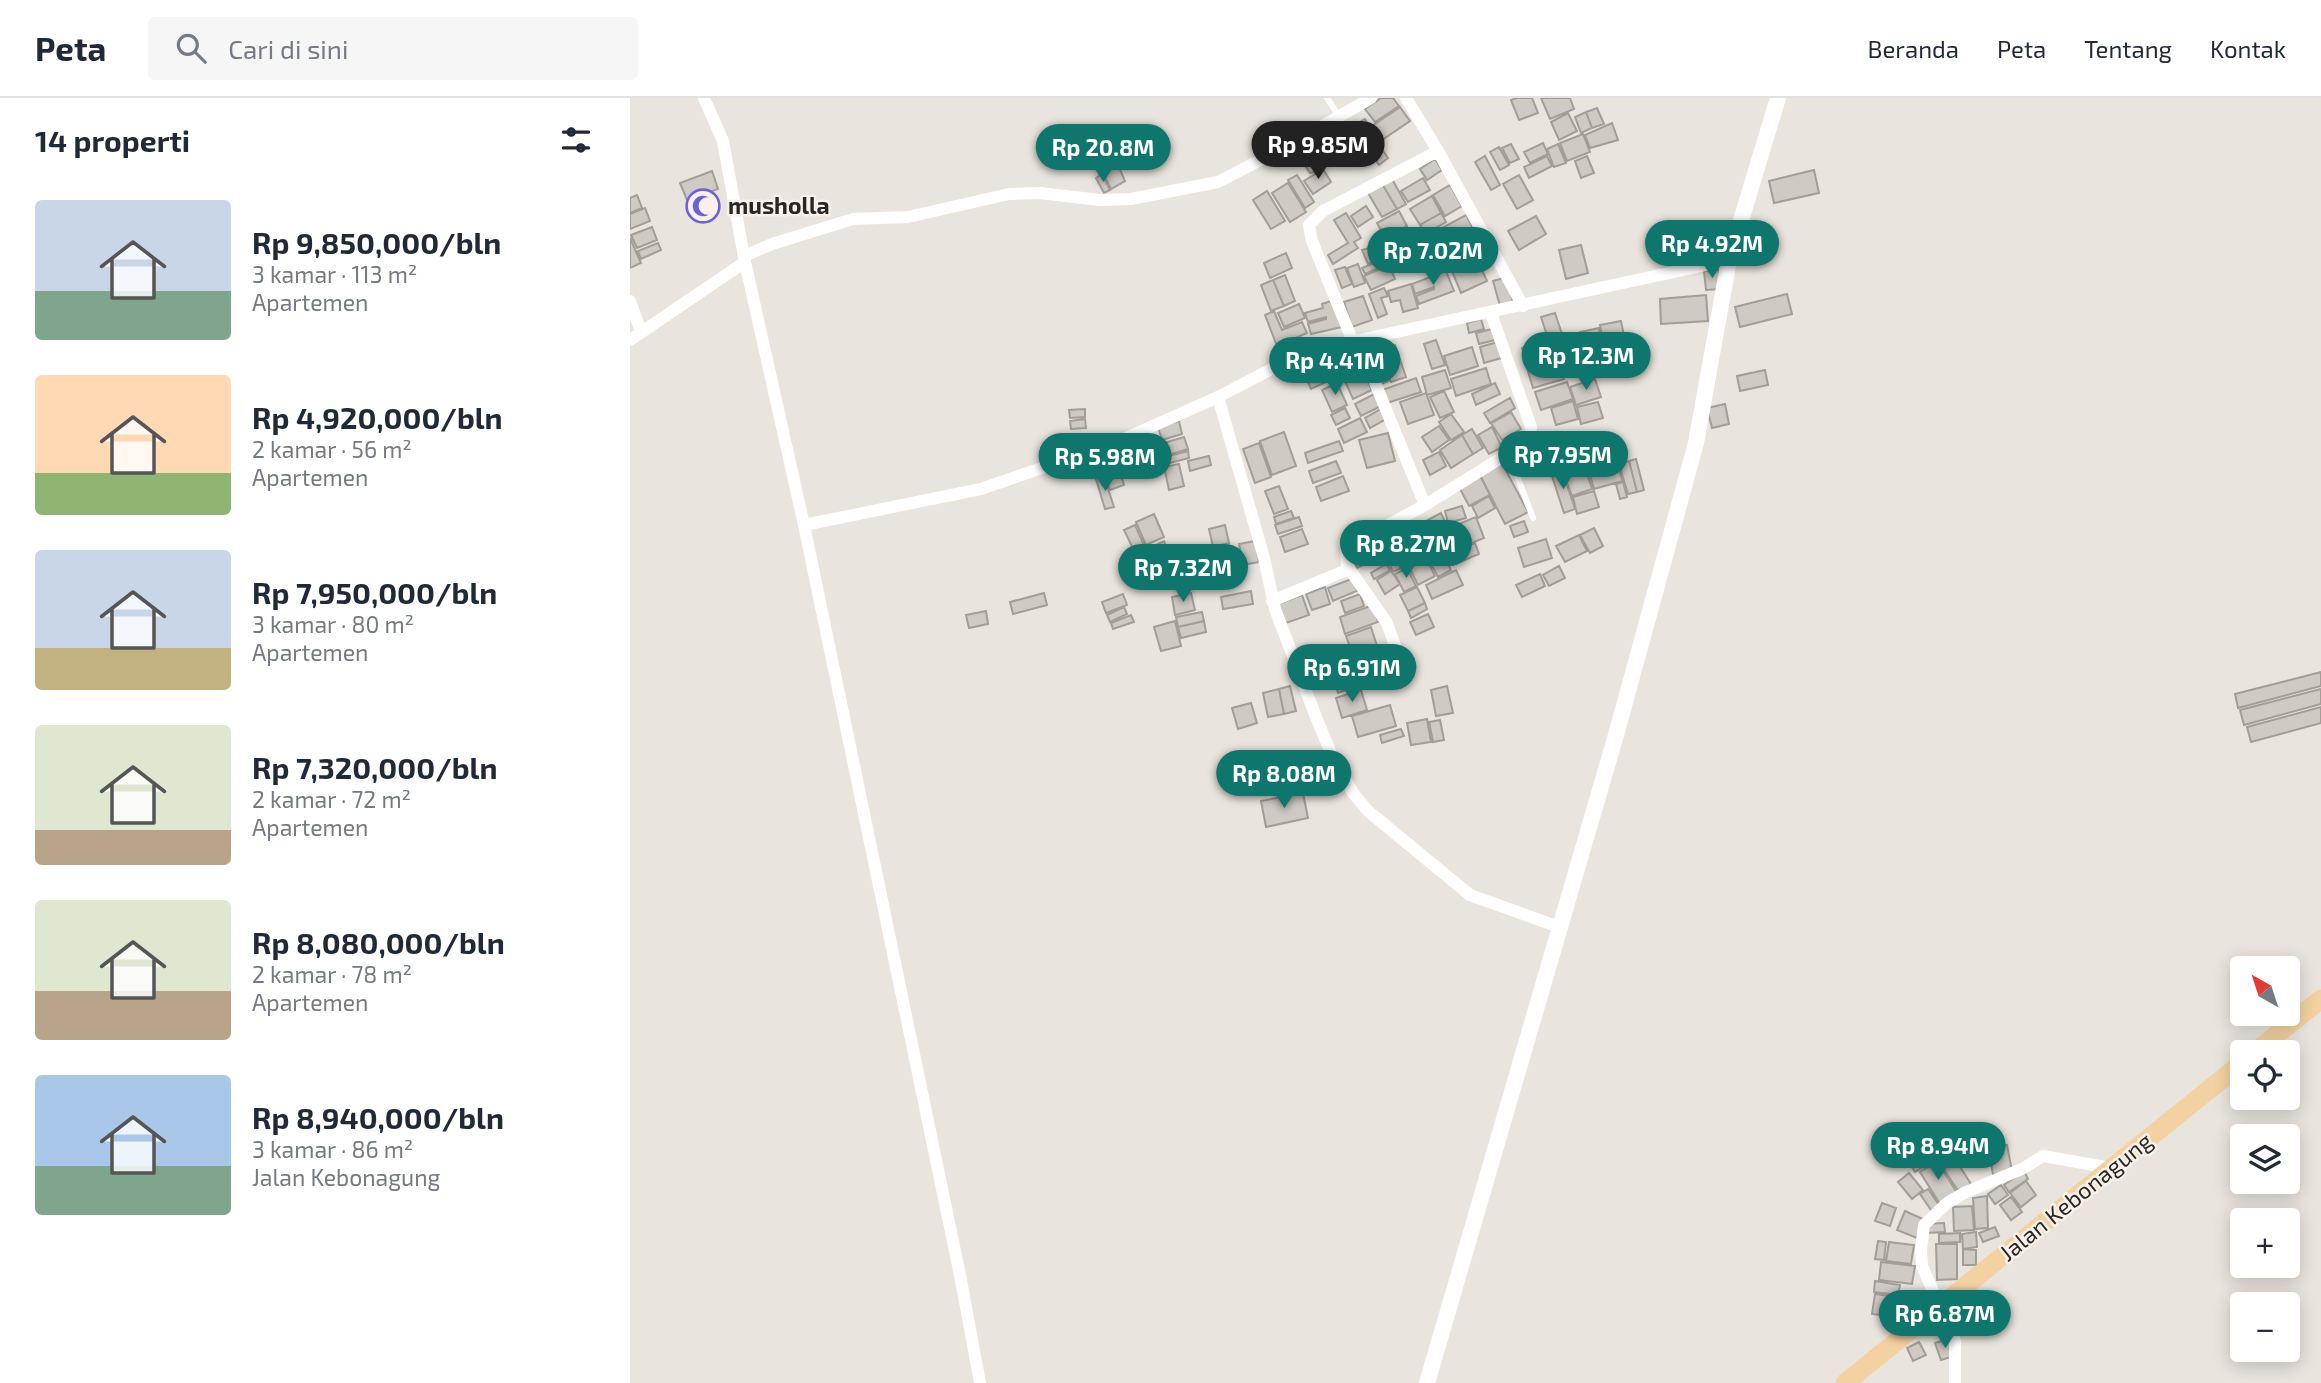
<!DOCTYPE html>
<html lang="id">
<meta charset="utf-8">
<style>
:root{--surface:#fff;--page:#f6f6f7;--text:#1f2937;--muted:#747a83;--line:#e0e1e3;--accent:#0f766e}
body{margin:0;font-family:"Exo 2",sans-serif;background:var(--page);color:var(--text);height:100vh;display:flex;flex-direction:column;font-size:26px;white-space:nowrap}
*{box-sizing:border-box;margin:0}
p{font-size:23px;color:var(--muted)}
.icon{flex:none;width:38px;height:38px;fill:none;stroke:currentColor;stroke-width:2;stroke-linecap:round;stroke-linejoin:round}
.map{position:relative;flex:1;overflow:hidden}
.details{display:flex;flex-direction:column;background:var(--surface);width:630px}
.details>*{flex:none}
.needle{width:46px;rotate:321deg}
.tools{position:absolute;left:1600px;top:858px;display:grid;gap:14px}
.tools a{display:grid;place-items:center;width:70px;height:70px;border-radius:7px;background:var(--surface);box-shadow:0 4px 18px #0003;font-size:35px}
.price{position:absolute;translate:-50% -60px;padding:0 16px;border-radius:24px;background:var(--accent);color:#fff;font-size:23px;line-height:46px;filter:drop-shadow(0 2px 4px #0008)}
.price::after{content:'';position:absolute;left:50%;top:42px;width:21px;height:16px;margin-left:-10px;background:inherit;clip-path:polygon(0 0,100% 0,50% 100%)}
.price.active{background:#222;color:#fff}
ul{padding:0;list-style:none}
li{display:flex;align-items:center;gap:21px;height:175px;padding:0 35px}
li span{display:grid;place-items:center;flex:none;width:196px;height:140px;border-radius:7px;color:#555}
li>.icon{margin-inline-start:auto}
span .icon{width:84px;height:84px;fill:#fffc;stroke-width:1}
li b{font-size:30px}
h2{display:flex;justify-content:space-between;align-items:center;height:84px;padding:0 35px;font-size:30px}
header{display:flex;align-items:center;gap:42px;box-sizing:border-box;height:98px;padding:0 35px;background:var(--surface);border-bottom:2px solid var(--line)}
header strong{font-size:33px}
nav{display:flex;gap:38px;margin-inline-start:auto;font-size:24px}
.search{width:490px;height:63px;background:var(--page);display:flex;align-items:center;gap:18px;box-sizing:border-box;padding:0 24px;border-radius:7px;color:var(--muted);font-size:26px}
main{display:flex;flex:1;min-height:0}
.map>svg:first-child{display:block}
</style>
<header>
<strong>Peta</strong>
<div class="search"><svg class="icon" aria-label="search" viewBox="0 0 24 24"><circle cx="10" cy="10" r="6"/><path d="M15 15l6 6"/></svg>Cari di sini</div>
<nav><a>Beranda</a><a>Peta</a><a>Tentang</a><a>Kontak</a></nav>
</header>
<main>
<section class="details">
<h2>14 properti<svg class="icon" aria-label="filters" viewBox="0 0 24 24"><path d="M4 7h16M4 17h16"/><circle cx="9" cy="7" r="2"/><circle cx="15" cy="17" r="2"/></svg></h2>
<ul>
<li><span style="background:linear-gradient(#c9d6e8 65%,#7fa58c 0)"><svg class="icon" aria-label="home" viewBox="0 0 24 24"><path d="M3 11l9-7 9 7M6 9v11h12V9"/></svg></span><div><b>Rp 9,850,000/bln</b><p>3 kamar · 113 m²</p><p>Apartemen</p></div></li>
<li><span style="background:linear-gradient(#ffd9b3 70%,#8fb573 0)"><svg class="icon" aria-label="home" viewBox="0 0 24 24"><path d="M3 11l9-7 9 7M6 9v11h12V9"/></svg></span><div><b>Rp 4,920,000/bln</b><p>2 kamar · 56 m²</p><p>Apartemen</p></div></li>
<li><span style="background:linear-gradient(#c9d6e8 70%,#c2b280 0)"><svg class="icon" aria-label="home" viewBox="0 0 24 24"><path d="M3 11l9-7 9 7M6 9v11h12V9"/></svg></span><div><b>Rp 7,950,000/bln</b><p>3 kamar · 80 m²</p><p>Apartemen</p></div></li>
<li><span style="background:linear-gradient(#dfe7d0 75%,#b9a48a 0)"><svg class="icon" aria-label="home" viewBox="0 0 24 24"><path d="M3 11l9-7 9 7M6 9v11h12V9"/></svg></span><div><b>Rp 7,320,000/bln</b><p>2 kamar · 72 m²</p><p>Apartemen</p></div></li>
<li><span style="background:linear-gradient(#dfe7d0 65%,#b9a48a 0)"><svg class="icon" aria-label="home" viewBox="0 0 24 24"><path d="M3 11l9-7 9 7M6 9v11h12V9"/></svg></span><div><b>Rp 8,080,000/bln</b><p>2 kamar · 78 m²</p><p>Apartemen</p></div></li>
<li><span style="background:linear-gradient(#a9c7e8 65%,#7fa58c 0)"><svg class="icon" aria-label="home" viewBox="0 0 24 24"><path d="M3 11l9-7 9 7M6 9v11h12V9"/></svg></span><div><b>Rp 8,940,000/bln</b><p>3 kamar · 86 m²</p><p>Jalan Kebonagung</p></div></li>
</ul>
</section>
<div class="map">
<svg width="1691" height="1285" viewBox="0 0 1691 1285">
<rect width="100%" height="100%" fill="#e9e4dd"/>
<!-- building -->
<path fill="#cfcac3" stroke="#a29e97" stroke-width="2" d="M751,0H763L769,8L745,24L735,11Z
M887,0H902L908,15L889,22L881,2Z
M911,0H940L944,11L920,21Z
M770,9L780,23L752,42L742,28Z
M967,10L974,26L962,30L956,14Z
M956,14L962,30L951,35L945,19Z
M938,15L947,33L929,42L921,24Z
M735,21L749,44L734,53L719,30Z
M982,25L988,42L960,50L955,37Z
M720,33L728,47L707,59L699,44Z
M953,36L960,54L937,63L930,45Z
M678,44L693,66L688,73L680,75L665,53Z
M913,45L918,56L900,65L894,54Z
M881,46L889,61L880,65L872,50Z
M928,46L936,65L924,69L917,51Z
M749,47L758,60L749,67L740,54Z
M869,49L879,67L870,72L860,54Z
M855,58L870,87L861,92L845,64Z
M917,58L922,68L899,80L894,69Z
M957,58L964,75L951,80L945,63Z
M805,61L812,72L797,82L790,71Z
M488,67L495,83L481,91L473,75Z
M693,71L701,84L683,96L674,83Z
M1184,72L1189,95L1144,105L1139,83Z
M82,73L88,91L57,102L50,85Z
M472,76L480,92L474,95L466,80Z
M667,77L684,104L675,110L658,82Z
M889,77L903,102L887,111L873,86Z
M793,80L800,92L778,104L771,93Z
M762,81L776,106L767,111L751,84Z
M751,84L767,111L752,119L738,95Z
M658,85L676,114L660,124L642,95Z
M820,87L832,108L815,118L803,97Z
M637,93L655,123L641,131L623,102Z
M82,96L87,113L63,120L58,104Z
M7,97L12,110L0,115V100Z
M802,98L811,115L790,127L780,111Z
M736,108L743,119L728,129L721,118Z
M15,110L20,123L0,131V116Z
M769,113L777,128L755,140L747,125Z
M716,115L731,140L724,144L728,150L703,166L698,157L718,145L704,122Z
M811,115L816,124L795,136L790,127Z
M836,117L844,132L820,145L812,130Z
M906,118L916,136L889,152L878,133Z
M22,129L27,142L7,150L1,137Z
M812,130L820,145L812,149L804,134Z
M803,137L814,169L800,173L790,142Z
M0,140L11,165L0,170Z
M28,145L31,152L11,161L8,153Z
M746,145L748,150L755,146L759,153L738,166L732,152L740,150Z
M951,147L958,175L936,181L929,152Z
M656,155L662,170L640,180L634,165Z
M846,159L857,183L831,195L821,171Z
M754,161L757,166L735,176L732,170Z
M728,166L735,185L724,189L717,170Z
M759,167L765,181L741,192L734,178Z
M715,169L722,186L712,190L705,172Z
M1089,172L1090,191L1076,192L1074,173Z
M816,173L824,193L789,206L786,198L804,191V189L785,196L782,186Z
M655,177L665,203L654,208L643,182Z
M877,179L883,204L870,208L863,183Z
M643,182L654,208L641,213L631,187Z
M781,186L788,210L773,214L770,202L761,204L758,193Z
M754,190L758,198L751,200L757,216L748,220L739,196Z
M1157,196L1162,216L1110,229L1105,209Z
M1076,197L1078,223L1031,226L1030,201Z
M733,198L742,222L722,229L714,204Z
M704,202L712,229L681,236L678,226L696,221V219L678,224L675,215L693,210L692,206Z
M669,206L675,220L654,229L648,215Z
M644,213L652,232L672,224L677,235L647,248L635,217Z
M925,215L935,245L921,250L911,219Z
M851,221L854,231L839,235L837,225Z
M991,223L998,257L977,262L970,227Z
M866,230L869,241L849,246L846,235Z
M969,230L973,254L954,258L950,234Z
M806,242L815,267L802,271L794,246Z
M914,242L920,257L897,265L892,250Z
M871,243L875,259L854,265L850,249Z
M765,247L776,279L761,284L750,252Z
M842,249L848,268L820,277L814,258Z
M726,253L733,267L681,291L668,262L680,256L687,271Z
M929,261L934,281L903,290L897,270Z
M967,262L971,275L955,280L951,268Z
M753,265L759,283L751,286L745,268Z
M856,270L861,286L826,298L821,281Z
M815,272L821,290L797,297L792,279Z
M1135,272L1138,287L1110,293L1107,278Z
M733,273L742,292L723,301L714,281Z
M786,280L791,294L757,305L752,292Z
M965,281L971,299L946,307L940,289Z
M937,284L943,301L911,312L905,294Z
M707,285L717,307L702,314L692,292Z
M865,285L870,296L846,307L842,296Z
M814,293L824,314L810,320L800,299Z
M796,295L804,317L778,326L770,304Z
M744,296L751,308L731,318L725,306Z
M880,300L885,310L860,325L854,315Z
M943,303L948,321L926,327L921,310Z
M968,304L973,320L951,326L947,309Z
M1095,306L1099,326L1082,330L1077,310Z
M715,310L720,320L706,327L701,317Z
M455,311V319L440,320L439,312Z
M751,311L756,321L740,330L735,320Z
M881,314L891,331L872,342L861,325Z
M821,316L834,334L821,342L809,324Z
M730,320L737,334L714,345L708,331Z
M455,321L456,330L441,331L440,323Z
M549,323L552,336L532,342L528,329Z
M809,328L819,342L802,354L792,339Z
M862,329L872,349L859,356L848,337Z
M842,331L853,350L843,356L832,337Z
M654,334L666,368L642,377L630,343Z
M758,335L765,363L737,370L729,342Z
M832,337L843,356L821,370L810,352Z
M554,339L558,351L535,358L531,346Z
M709,343L713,353L678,365L675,355Z
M629,345L641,379L625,385L613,351Z
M981,349L986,368L962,375L957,355Z
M558,353L559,360L536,366L535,359Z
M809,354L816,368L800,377L793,362Z
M579,358L581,367L560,373L558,363Z
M485,359L494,387L480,392L470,364Z
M1006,361L1014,392L1007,394L999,363Z
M706,363L711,375L683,385L679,373Z
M999,363L1007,394L998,396L989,366Z
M872,365L898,414L875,426L850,377Z
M549,366L554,388L539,392L534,369Z
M989,369L992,383L964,391L960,377Z
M932,372L945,411L934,415L921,375Z
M956,372L962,391L942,398L935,379Z
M474,378L484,409L475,411L466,381Z
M713,378L719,393L691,403L686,389Z
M850,378L860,397L839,408L829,389Z
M993,384L997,399L990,401L986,386Z
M649,388L658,411L644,416L635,393Z
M964,393L969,409L947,416L943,399Z
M859,398L865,410L848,420L842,408Z
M832,408L836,420L818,425L815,413Z
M661,413L664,420L646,426L644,419Z
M811,415L815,424L802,430L798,422Z
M524,416L534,439L516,447L506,424Z
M669,419L672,428L648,436L645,427Z
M846,419L854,440L814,456L806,435Z
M894,423L898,434L884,439L880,428Z
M505,427L516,452L534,443L538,452L510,465L494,432Z
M595,427L599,445L583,449L579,431Z
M800,428L811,453L799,458L788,433Z
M761,430L778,467L763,474L746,437Z
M964,430L973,448L960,455L950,437Z
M672,431L678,446L655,454L650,439Z
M949,437L957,453L935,464L926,448Z
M916,441L922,460L894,469L888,450Z
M625,443L629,464L613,467L609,446Z
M741,445L748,460L727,470L720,454Z
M845,445L849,456L823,467L819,455Z
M812,453L821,472L808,479L798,460Z
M796,460L805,478L788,487L779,469Z
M756,466L760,472L744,481L741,475Z
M929,468L935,480L919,488L913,477Z
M777,470L786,488L774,494L765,476Z
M826,472L833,487L802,501L796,487Z
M761,473L770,486L755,496L747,482Z
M910,476L915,488L892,499L886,487Z
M724,480L729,492L703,503L698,490Z
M695,489L700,506L682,512L676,496Z
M787,489L795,505L778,513L770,497Z
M621,493L623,506L593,511L591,499Z
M414,495L417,507L383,516L380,504Z
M561,495L565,512L545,517L542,499Z
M493,496L497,507L476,515L472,504Z
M730,496L734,508L715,515L711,503Z
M672,497L679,517L653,526L645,507Z
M795,505L797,511L781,520L778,513Z
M743,507L748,524L715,536L710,519Z
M494,509L497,516L480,524L477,517Z
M356,513L358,526L339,530L336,517Z
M572,514L574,523L548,529L546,519Z
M798,516L804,529L786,537L780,524Z
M501,517L504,524L483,531L481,525Z
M545,523L551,548L531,553L524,529Z
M574,523L576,534L551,540L548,529Z
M741,529L747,548L723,557L716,538Z
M729,570L735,585L708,595L703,580Z
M1691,574V588L1608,610L1605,596Z
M660,588L666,613L654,616L649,591Z
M817,588L823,615L806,618L801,592Z
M649,591L654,616L638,619L633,595Z
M1691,591V606L1614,627L1610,612Z
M731,592L737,612L712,620L706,600Z
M621,605L627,625L608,631L602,610Z
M760,607L766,628L728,639L722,618Z
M1691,609V625L1621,644L1617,629Z
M797,621L801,644L781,647L777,625Z
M810,622L814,642L803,644L799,624Z
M771,631L774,638L752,645L750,637Z
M673,695L678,720L636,729L631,703Z
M1311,1043L1317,1051L1303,1062L1297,1053Z
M1377,1047L1382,1073L1363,1077L1359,1050Z
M1320,1053L1341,1086L1329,1094L1307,1061Z
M1296,1055L1302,1063L1285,1074L1280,1066Z
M1307,1063L1327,1095L1310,1106L1290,1074Z
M1394,1073L1398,1081L1379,1094L1374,1087Z
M1279,1075L1293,1092L1282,1101L1268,1084Z
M1396,1083L1406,1097L1391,1109L1380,1095Z
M1371,1087L1378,1097L1365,1106L1358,1096Z
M1298,1091L1311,1110L1303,1115L1290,1096Z
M1357,1098L1358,1130L1345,1131L1343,1100Z
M1381,1099L1392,1114L1381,1122L1370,1107Z
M1252,1105L1266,1110L1260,1128L1245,1123Z
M1342,1108L1344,1132L1324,1133L1323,1109Z
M1275,1113L1295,1122L1287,1140L1267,1132Z
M1314,1125L1315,1134L1296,1135L1295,1126Z
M1365,1129L1369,1138L1353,1144L1349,1135Z
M1346,1134L1347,1149L1333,1151L1332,1136Z
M1330,1135V1144L1309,1145V1136Z
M1248,1143L1256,1144L1254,1162L1245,1161Z
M1259,1144L1284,1147L1281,1166L1256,1163Z
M1306,1146H1327V1181L1307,1182Z
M1333,1151L1346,1152V1167H1333Z
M1251,1164L1285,1168L1282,1186L1249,1182Z
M1245,1183L1270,1187L1268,1197L1244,1194Z
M1245,1196L1268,1199L1265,1219L1242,1216Z
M1318,1241L1324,1258L1311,1262L1305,1245Z
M1289,1244L1296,1257L1283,1263L1277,1250Z"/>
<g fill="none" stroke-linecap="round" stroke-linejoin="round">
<!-- service -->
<path stroke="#fff" stroke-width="6" d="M697,0L709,18
M878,354L903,420"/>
<!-- minor -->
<path stroke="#fff" stroke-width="12" d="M74,0L93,43L115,164L174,427L331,1182L350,1285
M776,0L808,53L893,208
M114,158L142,146L223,121L278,119L379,96L410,95L470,102L501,101L588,84L661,46L741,0
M0,203L11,234
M0,242L115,164
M728,243L795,407
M723,244L682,143L679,127L693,113L808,53
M588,299L634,460L645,511L686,619L701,655L723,695L738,713L840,797L929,829
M174,427L351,391L487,344L588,299L674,254L1099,162
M718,469L757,525L776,578
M642,503L717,472L716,450L795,407L900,342L901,329L861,215
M1325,1285V1243L1292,1168L1291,1152L1294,1127L1317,1105L1336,1094L1392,1071L1413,1058L1481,1070"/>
<!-- tertiary -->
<path stroke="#fff" stroke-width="16" d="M797,1285L986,637L1066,345L1099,162L1148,0"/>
<!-- primary -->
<path stroke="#f4d1a0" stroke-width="19" d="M1625,954L1691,901
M1215,1285L1612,965"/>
</g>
<!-- icons -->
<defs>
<symbol id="mosque-ring" viewBox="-11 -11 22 22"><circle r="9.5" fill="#f7f1ea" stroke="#6e60da" stroke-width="1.5"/><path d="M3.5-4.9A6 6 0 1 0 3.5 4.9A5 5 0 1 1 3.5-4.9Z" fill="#6e60da"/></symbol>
</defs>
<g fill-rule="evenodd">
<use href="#mosque-ring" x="54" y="89" width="38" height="38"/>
</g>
<g text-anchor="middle" stroke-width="5" stroke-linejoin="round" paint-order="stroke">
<!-- poi labels -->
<g font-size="23" font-weight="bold" fill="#292724" stroke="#f7f1ea" text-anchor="start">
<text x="98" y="116">musholla</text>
</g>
<!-- street labels -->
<g font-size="23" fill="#292724" stroke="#f7f1ea">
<text transform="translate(1446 1099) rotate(-39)" y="8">Jalan Kebonagung</text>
</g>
</g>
</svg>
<div class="tools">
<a><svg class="needle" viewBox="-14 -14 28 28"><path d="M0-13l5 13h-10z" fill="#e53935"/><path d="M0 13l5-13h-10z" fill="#747a83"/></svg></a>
<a><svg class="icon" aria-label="locate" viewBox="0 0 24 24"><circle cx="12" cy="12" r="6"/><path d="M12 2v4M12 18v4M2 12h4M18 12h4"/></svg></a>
<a><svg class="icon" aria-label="layers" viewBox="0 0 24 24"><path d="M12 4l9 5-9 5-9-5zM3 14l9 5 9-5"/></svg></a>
<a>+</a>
<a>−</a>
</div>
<b class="price active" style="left:688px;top:83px">Rp 9.85M</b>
<b class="price" style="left:473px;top:86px">Rp 20.8M</b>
<b class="price" style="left:1082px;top:182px">Rp 4.92M</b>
<b class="price" style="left:803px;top:189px">Rp 7.02M</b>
<b class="price" style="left:956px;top:294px">Rp 12.3M</b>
<b class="price" style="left:705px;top:299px">Rp 4.41M</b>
<b class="price" style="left:933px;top:393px">Rp 7.95M</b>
<b class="price" style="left:475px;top:395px">Rp 5.98M</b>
<b class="price" style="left:776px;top:482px">Rp 8.27M</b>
<b class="price" style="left:553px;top:506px">Rp 7.32M</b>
<b class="price" style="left:722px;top:606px">Rp 6.91M</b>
<b class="price" style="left:654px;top:712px">Rp 8.08M</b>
<b class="price" style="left:1308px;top:1084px">Rp 8.94M</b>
<b class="price" style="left:1315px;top:1252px">Rp 6.87M</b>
</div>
</main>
